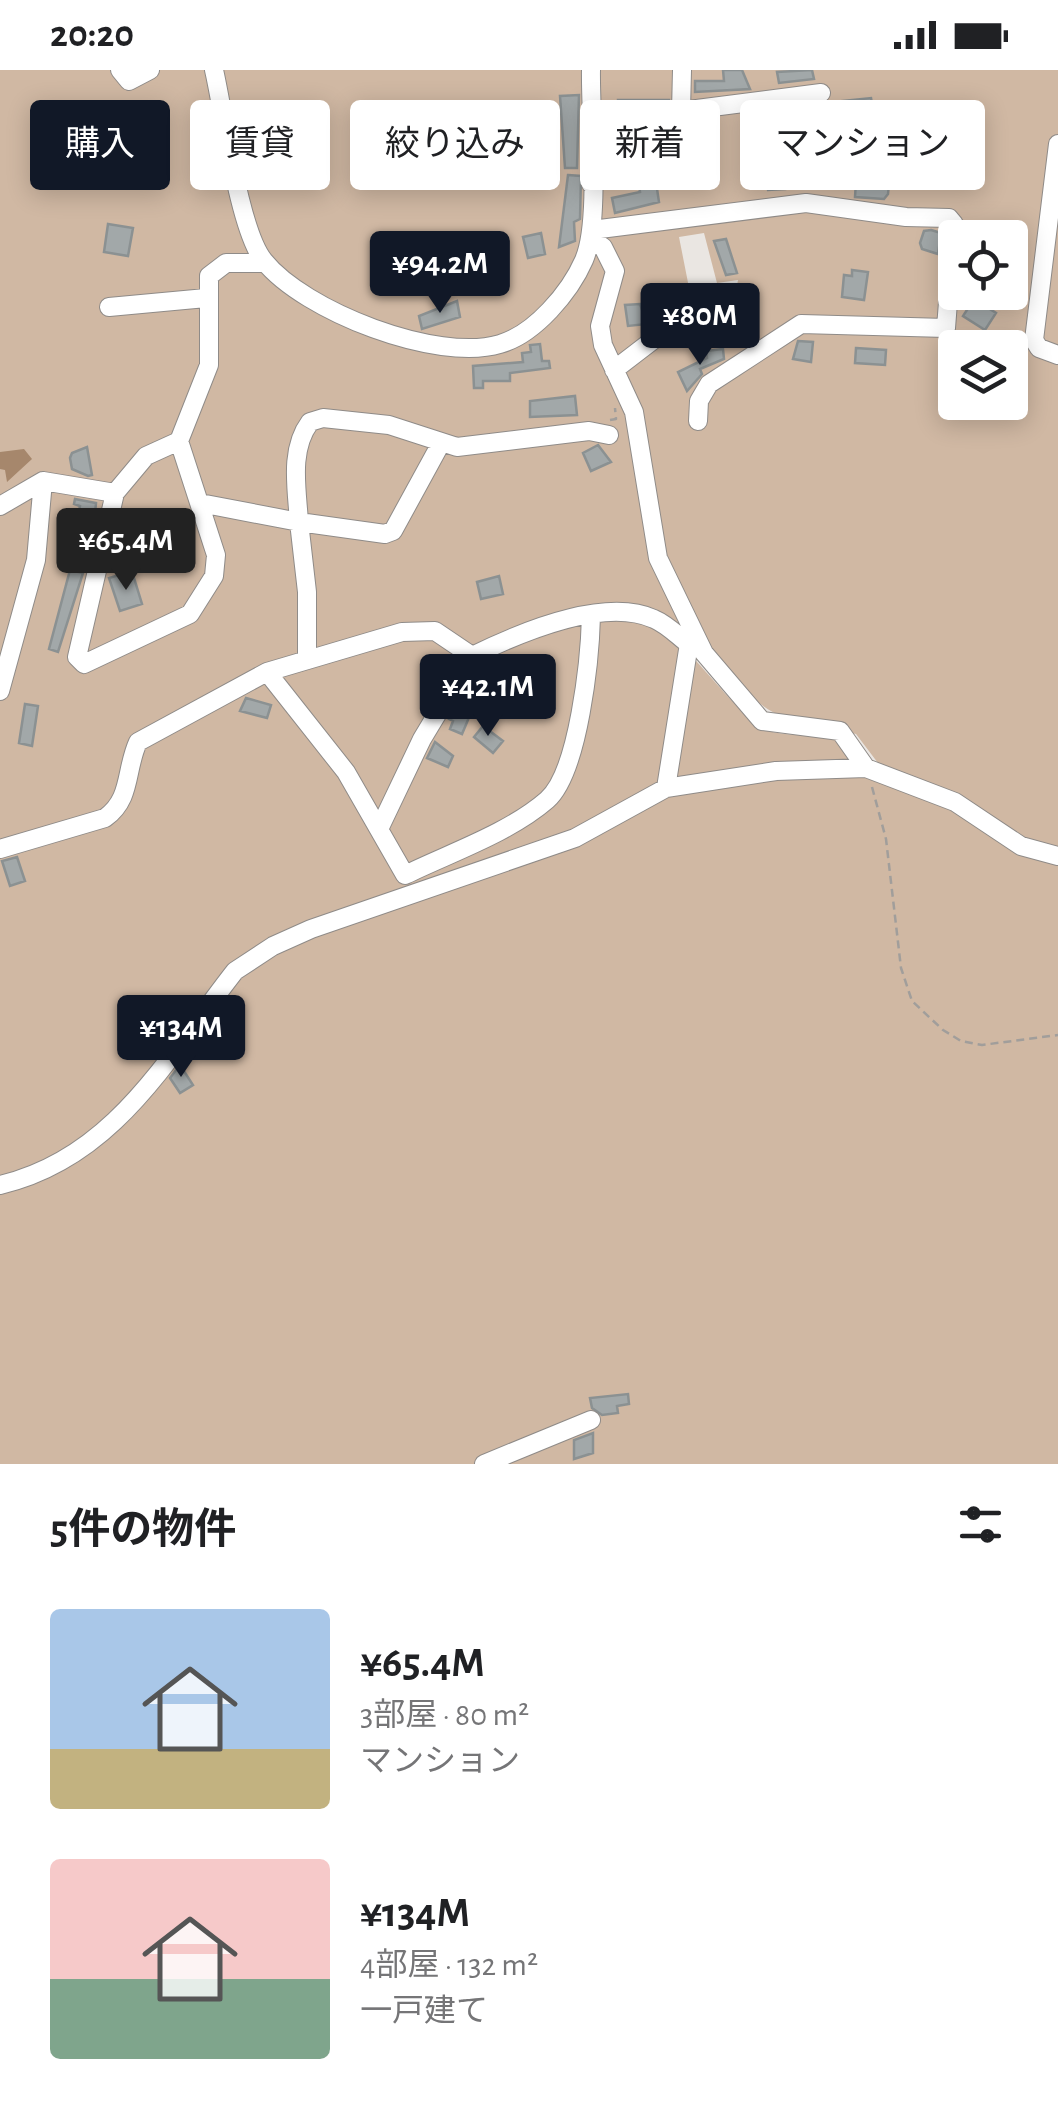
<!DOCTYPE html>
<html lang="ja">
<meta charset="utf-8">
<style>
:root{--surface:#fff;--page:#f6f6f6;--text:#202124;--muted:#757577;--accent:#111827}
body{margin:0;font-family:"Alegreya Sans","Noto Sans JP",sans-serif;background:var(--page);color:var(--text);height:100vh;display:flex;flex-direction:column;font-size:38px;white-space:nowrap}
*{box-sizing:border-box;margin:0}
p{font-size:32px;color:var(--muted)}
.icon{flex:none;width:55px;height:55px;fill:none;stroke:currentColor;stroke-width:2;stroke-linecap:round;stroke-linejoin:round}
.map{position:relative;height:1394px;overflow:hidden}
.sheet{display:flex;flex-direction:column;background:var(--surface);flex:1}
.sheet>*{flex:none}
.banner{position:absolute;left:30px;top:30px;width:1000px;height:90px;display:flex;gap:20px}
.buttons{position:absolute;left:938px;top:150px;display:grid;gap:20px}
.buttons a{display:grid;place-items:center;width:90px;height:90px;border-radius:10px;background:var(--surface);box-shadow:0 5px 25px #0003;font-size:50px}
.price{position:absolute;translate:-50% -85px;padding:0 22px;border-radius:10px;background:var(--accent);color:#fff;font-size:32px;line-height:65px;filter:drop-shadow(0 2px 5px #0008)}
.price::after{content:'';position:absolute;left:50%;top:60px;width:30px;height:22px;margin-left:-15px;background:inherit;clip-path:polygon(0 0,100% 0,50% 100%)}
.price.current{background:#222;color:#fff}
ul{padding:0;list-style:none}
li{display:flex;align-items:center;gap:30px;height:250px;padding:0 50px}
li span{display:grid;place-items:center;flex:none;width:280px;height:200px;border-radius:10px;color:#555}
li>.icon{margin-inline-start:auto}
span .icon{width:120px;height:120px;fill:#fffc;stroke-width:1}
li b{font-size:42px}
h2{display:flex;justify-content:space-between;align-items:center;height:120px;padding:0 50px;font-size:42px}
.tag{padding:0 35px;border-radius:10px;background:var(--surface);box-shadow:0 5px 25px #0003;font-size:35px;line-height:90px}
.tag.current{background:var(--accent);color:#fff}
.status{display:flex;justify-content:space-between;align-items:center;height:70px;padding:0 50px;background:var(--surface);direction:ltr}
.status svg{height:28px;fill:currentColor}
.map>svg:first-child{display:block}
</style>
<div class="status"><b>20:20</b><svg viewBox="0 0 49 12"><path d="M0 12V9h3v3zM5 12V6h3v6zM10 12V3h3v9zM15 12V0h3v12zM26 1h20v11H26zM47 4h2v5h-2z"/></svg></div>
<div class="map">
<svg width="1058" height="1394" viewBox="0 0 1058 1394">
<rect width="100%" height="100%" fill="#eae6e2"/>
<!-- green -->
<path fill="#d0b8a3" fill-rule="evenodd" d="M0,0H1058V1394H0ZM704,163L717,213L738,210L734,231L694,243L679,167ZM955,168H1010V222H955ZM955,278H1010V332H955ZM662,475C689,538 718,620 787,649C807,658 834,659 856,664L881,697L851,684L839,666C817,664 789,667 768,661C748,656 697,587 673,568L678,552Z"/>
<!-- water -->
<path fill="#a6876c" d="M24,379L32,389L7,412L5,400L0,399V382Z"/>
<!-- building -->
<path fill="#a2a8a9" stroke="#8b9192" stroke-width="2.5" d="M723,0H742L750,19L695,22V11H724Z
M812,0L814,9L779,13L777,2Z
M579,25L577,98H565L560,26Z
M871,28L873,40L835,46L832,32Z
M618,30H669V37L659,46L618,44Z
M782,95L785,119L768,120L762,97Z
M568,105L581,106L580,149L574,152L575,171L559,177Z
M856,111L889,113L888,124L884,129L855,127Z
M656,112L659,132L615,143L612,128L640,122L639,114Z
M108,154L133,158L128,186L104,182Z
M978,157L1014,161V168H977Z
M931,160L941,163L938,184L922,179L920,173L924,161Z
M541,163L545,184L528,188L523,167Z
M726,169L737,203L726,205L714,171Z
M852,200L868,202L864,230L842,227L844,205L852,206Z
M974,229L996,243L985,260L963,246Z
M457,231L460,247L422,259L419,246Z
M640,234L647,254L628,256L625,235Z
M798,271L813,272L811,292L793,289Z
M540,274L542,291H549L550,298L510,303V311H483V318H474L473,296L523,292L522,283L531,282L530,275Z
M856,278L886,280L885,295L855,293Z
M723,279L724,289L700,299L702,304L687,321L678,302L707,288L706,281Z
M575,326L577,345L530,347V331Z
M598,375L611,392L591,401L583,383Z
M87,377L92,405L88,406L72,399L70,388L72,383Z
M75,429L96,433L94,455L78,445L80,436L74,434Z
M70,500L83,503L58,582L49,579Z
M119,505L121,511L134,508L142,534L120,541L109,508Z
M499,506L503,524L481,529L477,512Z
M246,628L271,635L267,648L240,641Z
M459,632L473,638L462,664L450,659L453,651L449,649Z
M25,634L38,636L32,676L19,673Z
M483,656L503,671L493,683L474,667Z
M435,672L453,686L448,697L427,688Z
M17,787L25,811L10,816L2,791Z
M180,995L193,1015L180,1023L170,1008Z
M628,1324L629,1334L617,1336L618,1343L602,1345L592,1338L590,1328Z
M593,1363V1383L574,1389V1370Z"/>
<g fill="none" stroke-linecap="round" stroke-linejoin="round">
<defs>
<path id="minor" d="M120,0L129,11L150,0
M214,0C224,43 239,161 264,191C304,241 437,293 500,274C535,264 570,222 584,190C601,150 590,47 591,0
M681,41L821,23
M1058,74L1034,270L1039,278L1058,285
M591,114L676,49L681,41L682,0
M592,160L806,133L906,147L949,148L954,154L946,258L801,254L709,314L699,331L698,351
M591,169L603,177L615,201L600,256L603,275L634,342L658,488L704,583L762,651L840,661L866,698
M109,237L206,228
M614,300L657,267
M179,371L216,485L214,506L190,544L84,594L77,587L115,423L146,386L179,371L209,295V206L226,193H265
M440,375L393,461L385,464L299,452C297,419 289,380 310,352L323,348L389,355L457,377L589,361L609,365
M200,433L299,452L307,522V587
M0,436L43,411L115,423
M591,546C590,587 579,702 547,730C509,763 450,783 405,805L346,702L267,602L402,562L435,561L472,586C517,564 604,526 654,549C666,554 676,564 686,572
M472,586L483,630
M0,621L36,490L43,411
M666,718L691,561
M380,757L422,669L472,586
M0,779L105,748C132,729 125,700 138,672L267,602
M0,1115C115,1088 168,986 235,901L273,876L311,859L575,768L666,718L776,701L866,698L955,732L1021,776L1058,786
M484,1394L591,1350"/>
</defs>
<!-- minor casing -->
<use href="#minor" stroke="#8f8b88" stroke-width="20"/>
<!-- path -->
<path stroke="#a19e9b" stroke-width="2.5" stroke-dasharray="8 5" stroke-linecap="butt" d="M610,350L616,349L615,338
M872,717L886,769L901,898L912,931L943,960L961,971L982,975L1058,965"/>
<!-- minor -->
<use href="#minor" stroke="#fff" stroke-width="18"/>
</g>
</svg>
<div class="buttons">
<a><svg class="icon" aria-label="locate" viewBox="0 0 24 24"><circle cx="12" cy="12" r="6"/><path d="M12 2v4M12 18v4M2 12h4M18 12h4"/></svg></a>
<a><svg class="icon" aria-label="layers" viewBox="0 0 24 24"><path d="M12 4l9 5-9 5-9-5zM3 14l9 5 9-5"/></svg></a>
</div>
<b class="price" style="left:440px;top:246px">¥94.2M</b>
<b class="price" style="left:700px;top:298px">¥80M</b>
<b class="price current" style="left:126px;top:523px">¥65.4M</b>
<b class="price" style="left:488px;top:669px">¥42.1M</b>
<b class="price" style="left:181px;top:1010px">¥134M</b>
<div class="banner">
<a class="tag current">購入</a>
<a class="tag">賃貸</a>
<a class="tag">絞り込み</a>
<a class="tag">新着</a>
<a class="tag">マンション</a>
</div>
</div>
<section class="sheet">
<h2>5件の物件<svg class="icon" aria-label="filters" viewBox="0 0 24 24"><path d="M4 7h16M4 17h16"/><circle cx="9" cy="7" r="2"/><circle cx="15" cy="17" r="2"/></svg></h2>
<ul>
<li><span style="background:linear-gradient(#a9c7e8 70%,#c2b280 0)"><svg class="icon" aria-label="home" viewBox="0 0 24 24"><path d="M3 11l9-7 9 7M6 9v11h12V9"/></svg></span><div><b>¥65.4M</b><p>3部屋 · 80 m²</p><p>マンション</p></div></li>
<li><span style="background:linear-gradient(#f6c9c9 60%,#7fa58c 0)"><svg class="icon" aria-label="home" viewBox="0 0 24 24"><path d="M3 11l9-7 9 7M6 9v11h12V9"/></svg></span><div><b>¥134M</b><p>4部屋 · 132 m²</p><p>一戸建て</p></div></li>
</ul>
</section>
